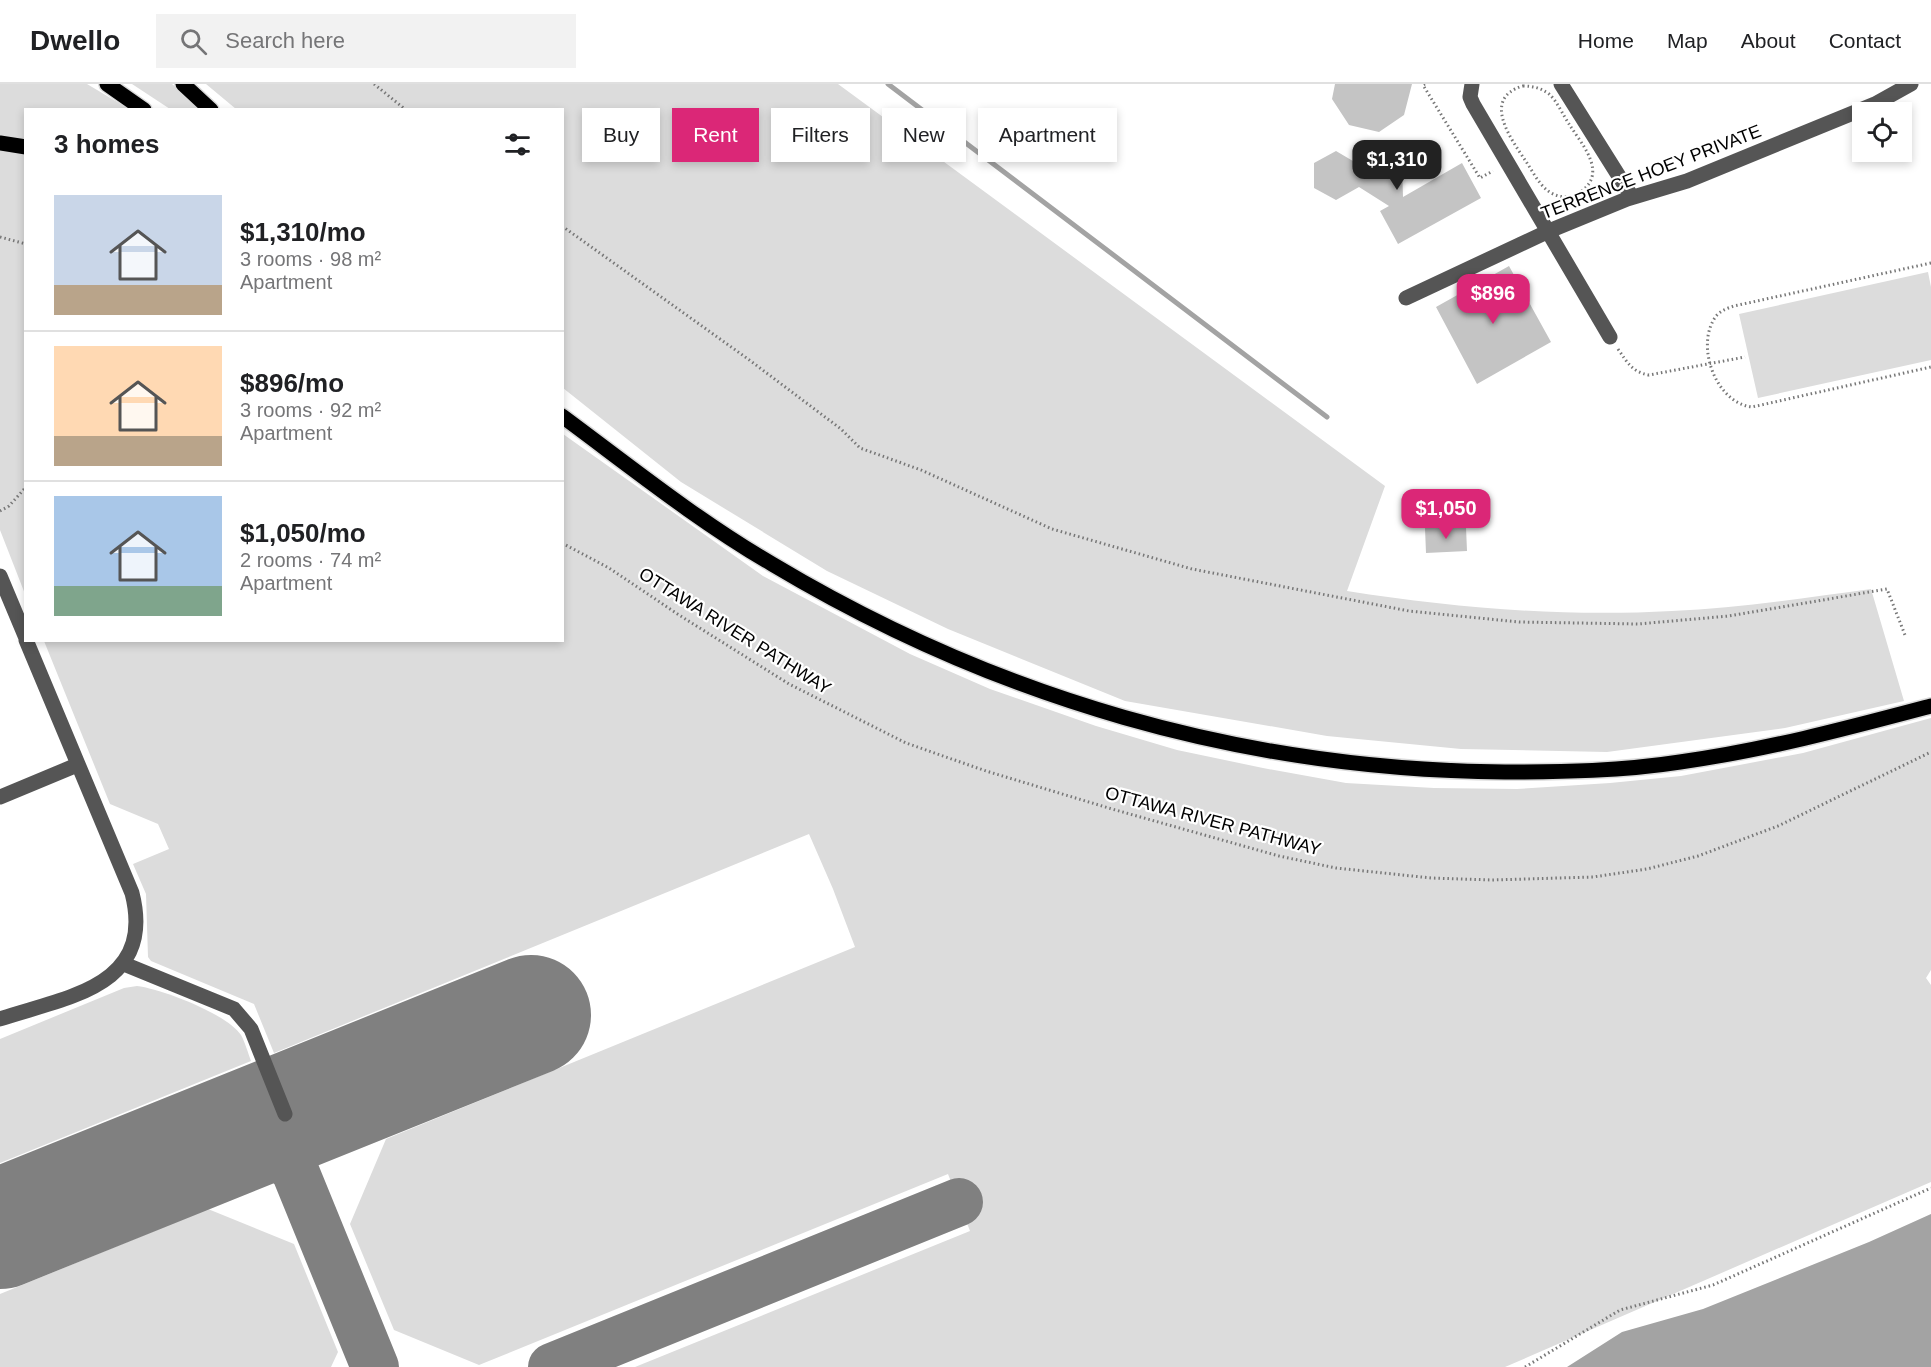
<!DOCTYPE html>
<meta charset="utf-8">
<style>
:root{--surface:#fff;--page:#f2f2f2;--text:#202124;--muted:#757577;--line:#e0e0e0;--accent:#db2777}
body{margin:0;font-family:Arial,sans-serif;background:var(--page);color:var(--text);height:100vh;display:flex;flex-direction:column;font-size:22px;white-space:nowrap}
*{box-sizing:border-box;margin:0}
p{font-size:20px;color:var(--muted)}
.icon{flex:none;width:33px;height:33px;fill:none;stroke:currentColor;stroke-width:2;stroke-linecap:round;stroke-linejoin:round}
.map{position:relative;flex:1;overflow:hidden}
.details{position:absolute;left:24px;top:24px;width:540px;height:534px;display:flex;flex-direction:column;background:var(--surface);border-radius:0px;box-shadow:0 3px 9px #0003}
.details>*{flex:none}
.guide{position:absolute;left:582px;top:24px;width:570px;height:54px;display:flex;gap:12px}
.buttons{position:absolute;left:1852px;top:18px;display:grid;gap:12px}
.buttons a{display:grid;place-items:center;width:60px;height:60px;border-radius:0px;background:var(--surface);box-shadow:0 3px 9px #0003;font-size:30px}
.price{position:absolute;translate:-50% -51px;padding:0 14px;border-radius:12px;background:var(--accent);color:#fff;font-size:20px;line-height:39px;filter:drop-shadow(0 2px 3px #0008)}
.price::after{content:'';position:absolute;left:50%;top:36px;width:18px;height:14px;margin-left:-9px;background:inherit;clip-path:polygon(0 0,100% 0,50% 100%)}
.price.current{background:#222;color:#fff}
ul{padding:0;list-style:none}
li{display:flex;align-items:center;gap:18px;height:150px;padding:0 30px}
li+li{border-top:2px solid var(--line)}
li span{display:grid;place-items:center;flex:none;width:168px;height:120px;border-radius:0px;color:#555}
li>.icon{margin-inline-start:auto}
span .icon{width:72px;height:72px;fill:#fffc;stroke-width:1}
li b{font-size:26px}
h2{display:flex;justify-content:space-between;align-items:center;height:72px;padding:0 30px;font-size:26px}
.tag{padding:0 21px;border-radius:0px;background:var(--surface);box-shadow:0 3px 9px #0003;font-size:21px;line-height:54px}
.tag.current{background:var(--accent);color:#fff}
header{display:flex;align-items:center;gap:36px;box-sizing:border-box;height:84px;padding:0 30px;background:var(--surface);border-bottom:2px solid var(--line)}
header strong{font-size:28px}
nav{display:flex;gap:33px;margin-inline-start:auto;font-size:21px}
.search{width:420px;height:54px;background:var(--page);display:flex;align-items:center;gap:15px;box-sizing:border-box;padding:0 21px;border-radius:0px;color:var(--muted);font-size:22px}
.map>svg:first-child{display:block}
</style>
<header>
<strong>Dwello</strong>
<div class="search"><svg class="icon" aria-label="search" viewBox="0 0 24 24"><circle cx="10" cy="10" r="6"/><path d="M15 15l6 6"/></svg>Search here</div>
<nav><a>Home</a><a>Map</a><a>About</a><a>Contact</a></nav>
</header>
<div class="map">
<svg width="1931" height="1283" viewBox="0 0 1931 1283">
<rect width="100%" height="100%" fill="#fff"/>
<!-- green -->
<path fill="#dcdcdc" d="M0,0H87L129,25L26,26L25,55L0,51Z
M132,0H172L201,25H170Z
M206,0H838L1385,402L1347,507C1455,524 1563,533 1672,527C1738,524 1805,514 1871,505L1904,617L1785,644L1607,668L1461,665L1327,652L1125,617L948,545L827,487L681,398L563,304L562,26L236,25Z
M0,66L25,69V510L0,446Z
M1928,188L1931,203V276L1758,314L1739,230Z
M563,350L763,492L910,570L990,605L1096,642L1177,666L1263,684L1346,699L1434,704L1517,705L1610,699L1681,692L1803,669L1931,634V886L1926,894L1931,901V1098L1505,1283H635L970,1147L948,1090L479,1281L394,1246L350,1140L386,1055L855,863L833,805L809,750L274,969L254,920L151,877L148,873L146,810L133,780L169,765L158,740L110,720L44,557L562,556Z
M137,902C162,905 227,930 241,951C245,958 248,969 251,977L0,1079V955L124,904Z
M208,1125L294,1160L338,1268L331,1283H0V1210Z"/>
<!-- water -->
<path fill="#a3a3a3" d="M1931,1130V1283H1567L1622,1248L1703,1225L1869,1158Z"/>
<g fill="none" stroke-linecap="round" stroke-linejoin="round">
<!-- stream -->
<path stroke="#a3a3a3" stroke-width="5" d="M888,0L1327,333"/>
<!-- taxiway -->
<path stroke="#808080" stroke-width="48" d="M209,1060C248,1057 268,1056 295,1087L375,1283
M552,1283L959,1118"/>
<!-- runway -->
<path stroke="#808080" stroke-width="120" d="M0,1145L531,931"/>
</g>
<!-- building -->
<path fill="#c4c4c4" d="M1335,0H1412L1404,31L1379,48L1349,41L1332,15Z
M1336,67L1358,80L1381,67L1402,80L1403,113L1462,79L1481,114L1398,160L1380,127L1389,122L1359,103L1336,116L1314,104V79Z
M1509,182L1551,258L1477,300L1436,223Z
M1466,443L1467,467L1426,469L1425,444Z"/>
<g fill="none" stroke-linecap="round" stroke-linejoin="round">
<defs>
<path id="major" d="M107,0L144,26
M183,0L211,26
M0,59L26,63
M562,332C631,383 698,437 772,480C996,614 1243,686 1505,688C1563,688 1622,687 1680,678C1766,666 1848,644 1931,622"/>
</defs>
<!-- major casing -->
<use href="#major" stroke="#dbdbdb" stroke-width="18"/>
<!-- path -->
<path stroke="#777" stroke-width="3" stroke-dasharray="1.5 3" stroke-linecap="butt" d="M374,0L406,26
M1425,0L1423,1L1480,94L1493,87
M1523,2C1533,2 1541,4 1549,10C1557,17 1563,31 1569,40C1583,62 1610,91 1577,110C1567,115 1555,113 1547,106C1538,99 1532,86 1525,76C1511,55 1481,14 1523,2Z
M562,142L748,275L841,345L860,364L921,386L1052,445L1192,485L1409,527L1519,538L1638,540L1729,532L1887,505L1905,551
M0,153L26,160
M1931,179L1734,222C1728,224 1722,226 1717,231C1694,259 1715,319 1752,323L1931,283
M1618,265C1627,278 1632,288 1649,291L1745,273
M0,427L9,422L26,403
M562,459L609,484L679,531L789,600L906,659L986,687L1112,725L1279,772L1336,784L1431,794L1492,796L1593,793L1647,785L1698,772L1778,742L1931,668
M1525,1283L1620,1226L1713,1201L1931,1104"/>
<!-- minor -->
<path stroke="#555" stroke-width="15" d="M1472,0L1470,13L1473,20L1610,253
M1561,0L1632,113
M1406,214L1549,147L1627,115L1687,97L1875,20L1911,0
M0,492L26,554
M0,713L77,681
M124,880L234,925L251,945L285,1030
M0,935C66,913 156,903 132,809L26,556"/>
<!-- major -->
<use href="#major" stroke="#000" stroke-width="15"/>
</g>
<g text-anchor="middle" stroke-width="4.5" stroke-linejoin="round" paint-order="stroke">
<!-- street labels -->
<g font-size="18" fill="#000" stroke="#fff">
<text transform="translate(1651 88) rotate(-21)" y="6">TERRENCE HOEY PRIVATE</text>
<text transform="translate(735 547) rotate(32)" y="6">OTTAWA RIVER PATHWAY</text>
<text transform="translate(1213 737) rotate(15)" y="6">OTTAWA RIVER PATHWAY</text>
</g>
</g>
</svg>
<div class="buttons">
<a><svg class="icon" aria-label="locate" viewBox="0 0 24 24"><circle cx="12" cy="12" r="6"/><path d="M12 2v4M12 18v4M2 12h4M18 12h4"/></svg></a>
</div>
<b class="price current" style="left:1397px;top:107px">$1,310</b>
<b class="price" style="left:1493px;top:241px">$896</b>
<b class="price" style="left:1446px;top:456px">$1,050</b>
<div class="guide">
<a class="tag">Buy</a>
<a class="tag current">Rent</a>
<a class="tag">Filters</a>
<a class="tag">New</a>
<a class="tag">Apartment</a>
</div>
<section class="details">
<h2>3 homes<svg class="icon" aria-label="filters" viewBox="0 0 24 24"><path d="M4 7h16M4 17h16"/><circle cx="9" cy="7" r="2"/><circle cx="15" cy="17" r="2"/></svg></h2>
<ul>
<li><span style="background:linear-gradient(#c9d6e8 75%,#b9a48a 0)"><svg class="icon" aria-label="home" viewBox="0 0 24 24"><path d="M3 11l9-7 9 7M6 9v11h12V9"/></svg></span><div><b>$1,310/mo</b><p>3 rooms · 98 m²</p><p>Apartment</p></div></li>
<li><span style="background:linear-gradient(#ffd9b3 75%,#b9a48a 0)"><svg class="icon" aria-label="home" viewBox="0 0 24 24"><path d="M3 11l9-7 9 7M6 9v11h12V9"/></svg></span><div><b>$896/mo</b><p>3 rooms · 92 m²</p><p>Apartment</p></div></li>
<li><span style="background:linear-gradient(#a9c7e8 75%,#7fa58c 0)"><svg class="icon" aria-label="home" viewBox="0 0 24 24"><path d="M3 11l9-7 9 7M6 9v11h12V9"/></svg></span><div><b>$1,050/mo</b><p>2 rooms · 74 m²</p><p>Apartment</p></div></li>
</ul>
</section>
</div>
